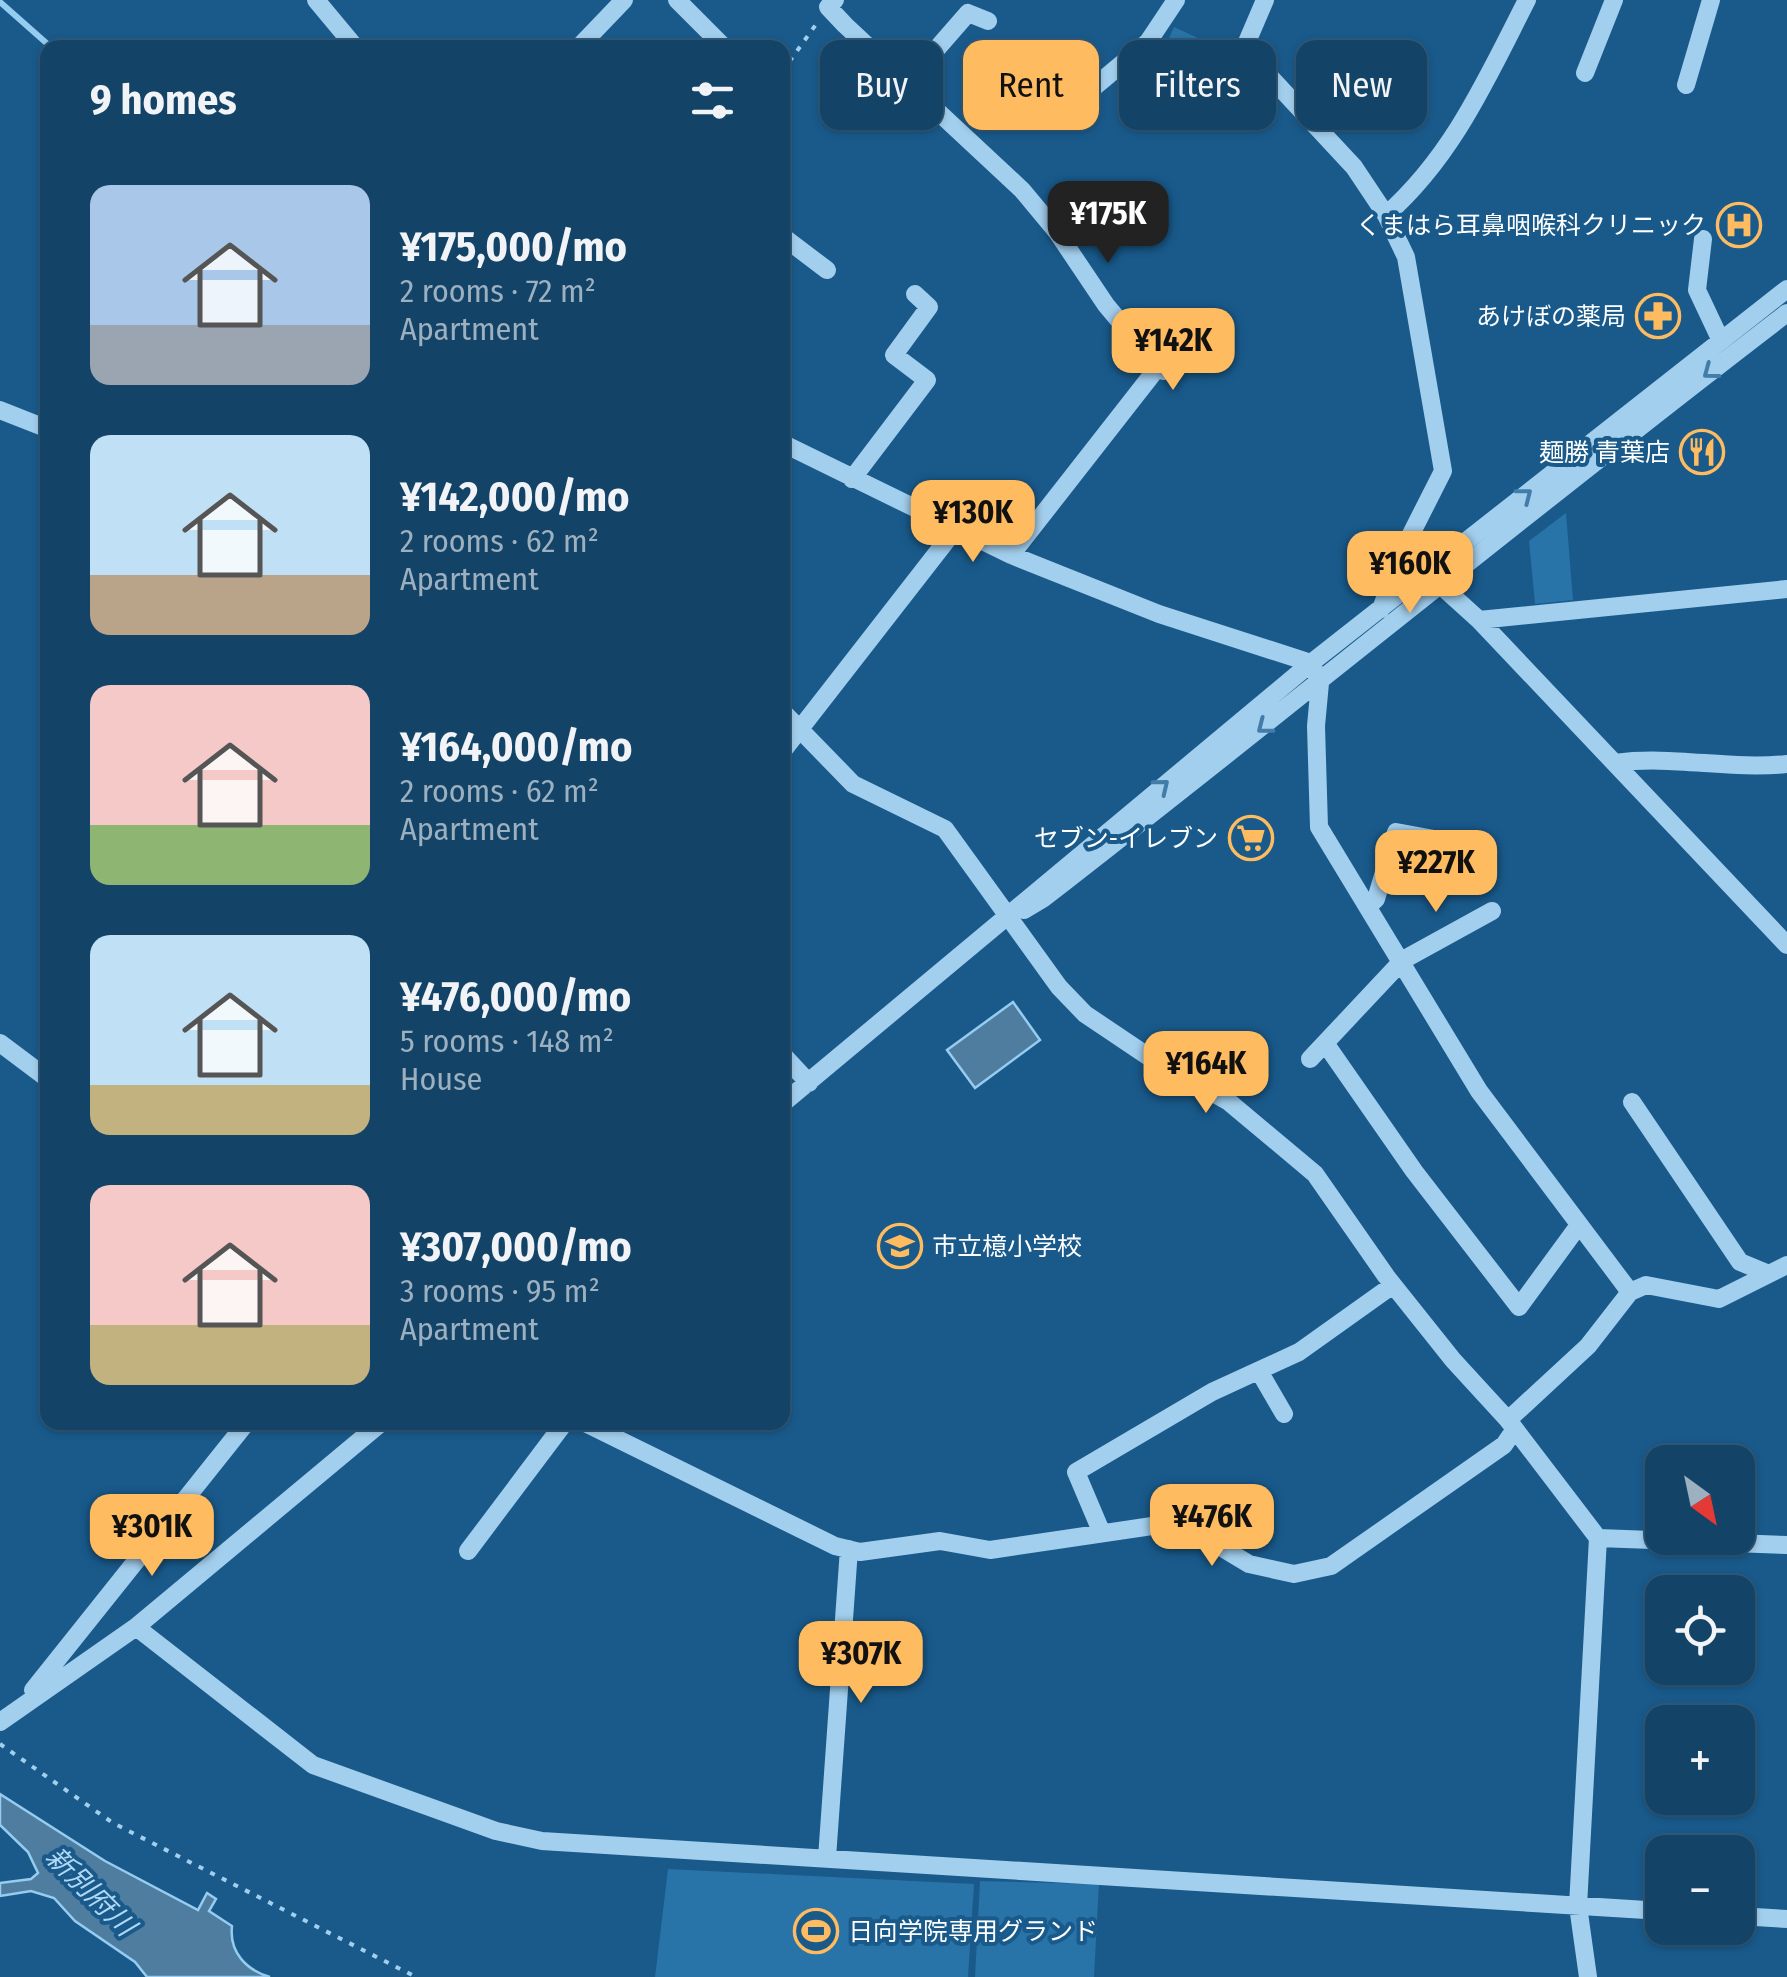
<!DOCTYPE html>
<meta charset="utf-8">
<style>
:root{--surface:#134468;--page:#204e71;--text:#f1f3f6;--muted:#9db0c0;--line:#325c7c;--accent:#ffbb60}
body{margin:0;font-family:"Fira Sans Condensed","Noto Sans JP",sans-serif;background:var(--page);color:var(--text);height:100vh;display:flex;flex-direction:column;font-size:38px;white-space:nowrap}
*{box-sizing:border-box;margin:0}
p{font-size:32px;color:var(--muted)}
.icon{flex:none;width:55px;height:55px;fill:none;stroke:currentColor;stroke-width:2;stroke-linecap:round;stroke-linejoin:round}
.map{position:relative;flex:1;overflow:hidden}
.drawer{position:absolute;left:40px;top:40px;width:750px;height:1390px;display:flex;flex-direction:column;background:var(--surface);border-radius:20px;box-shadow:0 2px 8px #0004,0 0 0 2px var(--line)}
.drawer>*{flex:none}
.banner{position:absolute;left:820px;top:40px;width:815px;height:90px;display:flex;gap:20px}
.needle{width:65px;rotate:147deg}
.buttons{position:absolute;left:1645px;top:1445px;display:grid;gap:20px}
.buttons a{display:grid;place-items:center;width:110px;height:110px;border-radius:20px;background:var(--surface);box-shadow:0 2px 8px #0004,0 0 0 2px var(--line);font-size:50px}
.price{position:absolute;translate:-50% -85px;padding:0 22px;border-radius:20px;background:var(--accent);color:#111;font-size:32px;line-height:65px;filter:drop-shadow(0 2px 5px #0008)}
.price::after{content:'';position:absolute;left:50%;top:60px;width:30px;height:22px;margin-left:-15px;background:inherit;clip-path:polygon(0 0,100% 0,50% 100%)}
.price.active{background:#222;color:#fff}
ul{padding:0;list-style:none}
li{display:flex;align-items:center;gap:30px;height:250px;padding:0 50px}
li span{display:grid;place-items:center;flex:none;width:280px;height:200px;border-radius:20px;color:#555}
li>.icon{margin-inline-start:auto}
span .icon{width:120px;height:120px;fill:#fffc;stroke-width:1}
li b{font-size:42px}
h2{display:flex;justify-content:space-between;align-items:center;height:120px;padding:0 50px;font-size:42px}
.chip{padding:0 35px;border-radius:20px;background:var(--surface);box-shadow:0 2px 8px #0004,0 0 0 2px var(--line);font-size:35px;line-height:90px}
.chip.active{background:var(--accent);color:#111}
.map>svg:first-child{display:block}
</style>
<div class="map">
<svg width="1787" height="1977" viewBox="0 0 1787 1977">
<rect width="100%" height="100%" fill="#195a8b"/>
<!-- green -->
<path fill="#2873a7" d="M1174,27L1222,49L1193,70L1172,49L1169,38Z
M1566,513L1573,600L1535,604L1529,541Z
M668,1869L974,1884L968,1977H655Z
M980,1881L1099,1884L1094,1977H975Z"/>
<!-- water -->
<path fill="#4e7da0" stroke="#95ccf0" stroke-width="2.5" d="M1013,1002L1040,1040L975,1088L947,1050Z
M0,1794L105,1861L198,1910L207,1893L216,1899L209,1911L232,1926C229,1952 246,1970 270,1977H147L135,1962L75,1921L54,1898L31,1891L0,1896V1883L31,1879L38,1873L28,1852L0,1825Z"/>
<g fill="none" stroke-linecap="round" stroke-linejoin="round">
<!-- stream -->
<path stroke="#95ccf0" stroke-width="6" d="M0,2L52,48"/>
<!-- path -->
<path stroke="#a3cfee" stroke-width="4" stroke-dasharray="5 8" stroke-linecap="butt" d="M782,72L817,23
M0,1744L113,1823L416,1977"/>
<!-- minor -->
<path stroke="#a3cfee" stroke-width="18" d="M316,0L356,48
M677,0L721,44
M835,0L828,7L845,25L1022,190L1057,232L1106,305L1158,367L1011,555
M1265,0L1244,49L1354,167L1386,215
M1148,42L1213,116
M578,48L624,0
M1585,73L1614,0
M906,84L968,13L988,21
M1686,85L1711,0
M1081,98L1148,42L1176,0
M782,236L827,270
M1703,239L1697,290L1721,341
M1158,367L1164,371L1182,354
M0,410L48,429
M782,443L1011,555L1159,614L1311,663L1320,683L1316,726L1319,827L1479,1091L1630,1292
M852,479L927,380L894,355L929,307L915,294
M1437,582L1479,620L1787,945
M1381,609L1403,550L1443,471L1406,257L1386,215C1453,156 1487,78 1527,0
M1479,620L1787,589
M782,711L853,784L945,829L1059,987L1085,1014L1149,1057L1229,1102L1315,1174L1386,1276L1453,1360L1508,1420L1598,1538L1578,1906L1588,1977
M782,752L954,531
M1615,763C1672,755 1729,770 1787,764
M1370,905L1376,899L1396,832L1445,841
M1024,910L1044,898C1293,705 1537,504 1787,313
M0,1043L48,1079
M1325,1043L1414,1171L1519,1307L1579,1225
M782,1054L809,1083
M1310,1059L1403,960L1492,911
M1632,1102L1740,1262L1769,1274
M782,1104L1311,663L1787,289
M1259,1371L1284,1414
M1508,1420L1588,1346L1630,1292L1646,1285L1719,1299L1787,1265
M583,1422L835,1546L860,1552L940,1541L990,1550L1179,1522L1249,1564L1294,1574L1331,1566L1504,1445L1515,1429
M1101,1531L1076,1472L1212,1392L1299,1352L1393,1285
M1598,1538L1787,1545
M468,1551L565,1422
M136,1627L313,1765L496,1831L542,1841L1662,1911
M33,1690L247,1422
M0,1722L136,1627L382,1422
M827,1858L849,1549
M1738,1916L1787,1919"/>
</g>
<!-- one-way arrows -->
<defs><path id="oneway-chevron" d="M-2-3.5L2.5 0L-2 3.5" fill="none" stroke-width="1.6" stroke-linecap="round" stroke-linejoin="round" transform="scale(2.5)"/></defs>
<g stroke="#427da9">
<use href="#oneway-chevron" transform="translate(1710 372) rotate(143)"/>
<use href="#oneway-chevron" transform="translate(1525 495) rotate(-38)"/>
<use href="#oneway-chevron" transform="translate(1264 727) rotate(142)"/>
<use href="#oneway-chevron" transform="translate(1162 786) rotate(-39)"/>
</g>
<!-- icons -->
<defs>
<symbol id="hospital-ring" viewBox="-11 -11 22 22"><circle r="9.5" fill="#195a8b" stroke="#ffbb60" stroke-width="1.5"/><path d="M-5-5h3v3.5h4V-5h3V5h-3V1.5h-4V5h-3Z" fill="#ffbb60"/></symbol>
<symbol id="pharmacy-ring" viewBox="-11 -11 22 22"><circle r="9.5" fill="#195a8b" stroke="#ffbb60" stroke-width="1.5"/><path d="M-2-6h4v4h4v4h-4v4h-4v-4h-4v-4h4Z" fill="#ffbb60"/></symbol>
<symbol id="restaurant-ring" viewBox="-11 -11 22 22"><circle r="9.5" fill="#195a8b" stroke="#ffbb60" stroke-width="1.5"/><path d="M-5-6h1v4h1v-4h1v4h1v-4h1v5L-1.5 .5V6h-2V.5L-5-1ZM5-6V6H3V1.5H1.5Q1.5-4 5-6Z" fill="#ffbb60"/></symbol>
<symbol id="supermarket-ring" viewBox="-11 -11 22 22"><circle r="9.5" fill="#195a8b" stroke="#ffbb60" stroke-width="1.5"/><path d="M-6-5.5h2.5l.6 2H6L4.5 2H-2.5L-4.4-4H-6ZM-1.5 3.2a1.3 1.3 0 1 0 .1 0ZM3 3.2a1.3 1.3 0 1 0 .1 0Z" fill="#ffbb60"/></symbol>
<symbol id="school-ring" viewBox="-11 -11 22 22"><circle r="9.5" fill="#195a8b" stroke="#ffbb60" stroke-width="1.5"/><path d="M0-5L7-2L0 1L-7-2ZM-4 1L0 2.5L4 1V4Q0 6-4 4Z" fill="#ffbb60"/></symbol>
<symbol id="stadium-ring" viewBox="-11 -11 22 22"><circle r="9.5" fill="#195a8b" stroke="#ffbb60" stroke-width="1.5"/><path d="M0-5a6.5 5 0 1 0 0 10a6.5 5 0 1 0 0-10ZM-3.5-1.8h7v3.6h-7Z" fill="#ffbb60"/></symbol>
</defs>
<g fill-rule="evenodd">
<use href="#hospital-ring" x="1714" y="200" width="50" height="50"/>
<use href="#pharmacy-ring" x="1633" y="291" width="50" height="50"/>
<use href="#restaurant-ring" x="1677" y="427" width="50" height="50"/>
<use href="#supermarket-ring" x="1226" y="813" width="50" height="50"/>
<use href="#school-ring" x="875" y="1221" width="50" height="50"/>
<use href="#stadium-ring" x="791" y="1906" width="50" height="50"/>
</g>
<g text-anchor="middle" stroke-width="8" stroke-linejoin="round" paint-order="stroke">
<!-- poi labels -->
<g font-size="25" fill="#fff" stroke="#195a8b" text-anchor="end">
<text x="1706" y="234">くまはら耳鼻咽喉科クリニック</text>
<text x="1626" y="325">あけぼの薬局</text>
<text x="1670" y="461">麺勝 青葉店</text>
<text x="1218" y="847">セブン-イレブン</text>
<text x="932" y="1255" text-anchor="start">市立檍小学校</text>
<text x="848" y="1940" text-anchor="start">日向学院専用グランド</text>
</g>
<!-- water labels -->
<g font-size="28" font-style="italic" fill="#afd8f5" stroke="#195a8b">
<text transform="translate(91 1891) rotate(45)" y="10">新別府川</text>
</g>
</g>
</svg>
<div class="buttons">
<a><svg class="needle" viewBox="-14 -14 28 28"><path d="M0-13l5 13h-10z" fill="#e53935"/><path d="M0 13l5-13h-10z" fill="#9db0c0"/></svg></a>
<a><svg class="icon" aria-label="locate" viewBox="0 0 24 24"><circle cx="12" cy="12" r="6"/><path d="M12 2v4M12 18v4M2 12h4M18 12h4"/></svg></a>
<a>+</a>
<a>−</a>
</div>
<b class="price active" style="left:1108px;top:266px">¥175K</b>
<b class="price" style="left:1173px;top:393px">¥142K</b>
<b class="price" style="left:973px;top:565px">¥130K</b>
<b class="price" style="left:1410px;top:616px">¥160K</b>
<b class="price" style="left:1436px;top:915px">¥227K</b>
<b class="price" style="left:1206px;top:1116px">¥164K</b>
<b class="price" style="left:1212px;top:1569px">¥476K</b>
<b class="price" style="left:152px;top:1579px">¥301K</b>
<b class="price" style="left:861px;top:1706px">¥307K</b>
<div class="banner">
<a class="chip">Buy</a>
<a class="chip active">Rent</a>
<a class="chip">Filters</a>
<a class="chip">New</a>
</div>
<section class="drawer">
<h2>9 homes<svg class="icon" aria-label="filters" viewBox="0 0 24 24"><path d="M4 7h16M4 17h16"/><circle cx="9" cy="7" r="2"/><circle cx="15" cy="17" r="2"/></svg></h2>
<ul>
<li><span style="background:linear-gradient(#a9c7e8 70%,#9aa5b1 0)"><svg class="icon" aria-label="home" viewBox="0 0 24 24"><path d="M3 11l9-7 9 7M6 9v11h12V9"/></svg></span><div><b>¥175,000/mo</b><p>2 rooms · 72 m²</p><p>Apartment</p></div></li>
<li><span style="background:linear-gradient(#bfe0f5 70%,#b9a48a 0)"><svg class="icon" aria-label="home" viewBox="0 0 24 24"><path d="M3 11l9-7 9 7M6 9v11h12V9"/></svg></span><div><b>¥142,000/mo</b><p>2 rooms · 62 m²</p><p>Apartment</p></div></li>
<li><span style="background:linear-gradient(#f6c9c9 70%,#8fb573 0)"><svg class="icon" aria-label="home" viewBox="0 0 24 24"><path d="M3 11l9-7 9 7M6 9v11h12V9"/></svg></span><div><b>¥164,000/mo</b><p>2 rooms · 62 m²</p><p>Apartment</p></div></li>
<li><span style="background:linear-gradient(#bfe0f5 75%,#c2b280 0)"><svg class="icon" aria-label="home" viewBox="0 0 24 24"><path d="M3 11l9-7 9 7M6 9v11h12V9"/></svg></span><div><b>¥476,000/mo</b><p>5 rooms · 148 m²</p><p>House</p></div></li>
<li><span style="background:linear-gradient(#f6c9c9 70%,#c2b280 0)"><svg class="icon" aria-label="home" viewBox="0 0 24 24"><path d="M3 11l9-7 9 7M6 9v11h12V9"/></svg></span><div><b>¥307,000/mo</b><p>3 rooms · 95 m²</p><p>Apartment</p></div></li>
</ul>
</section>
</div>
